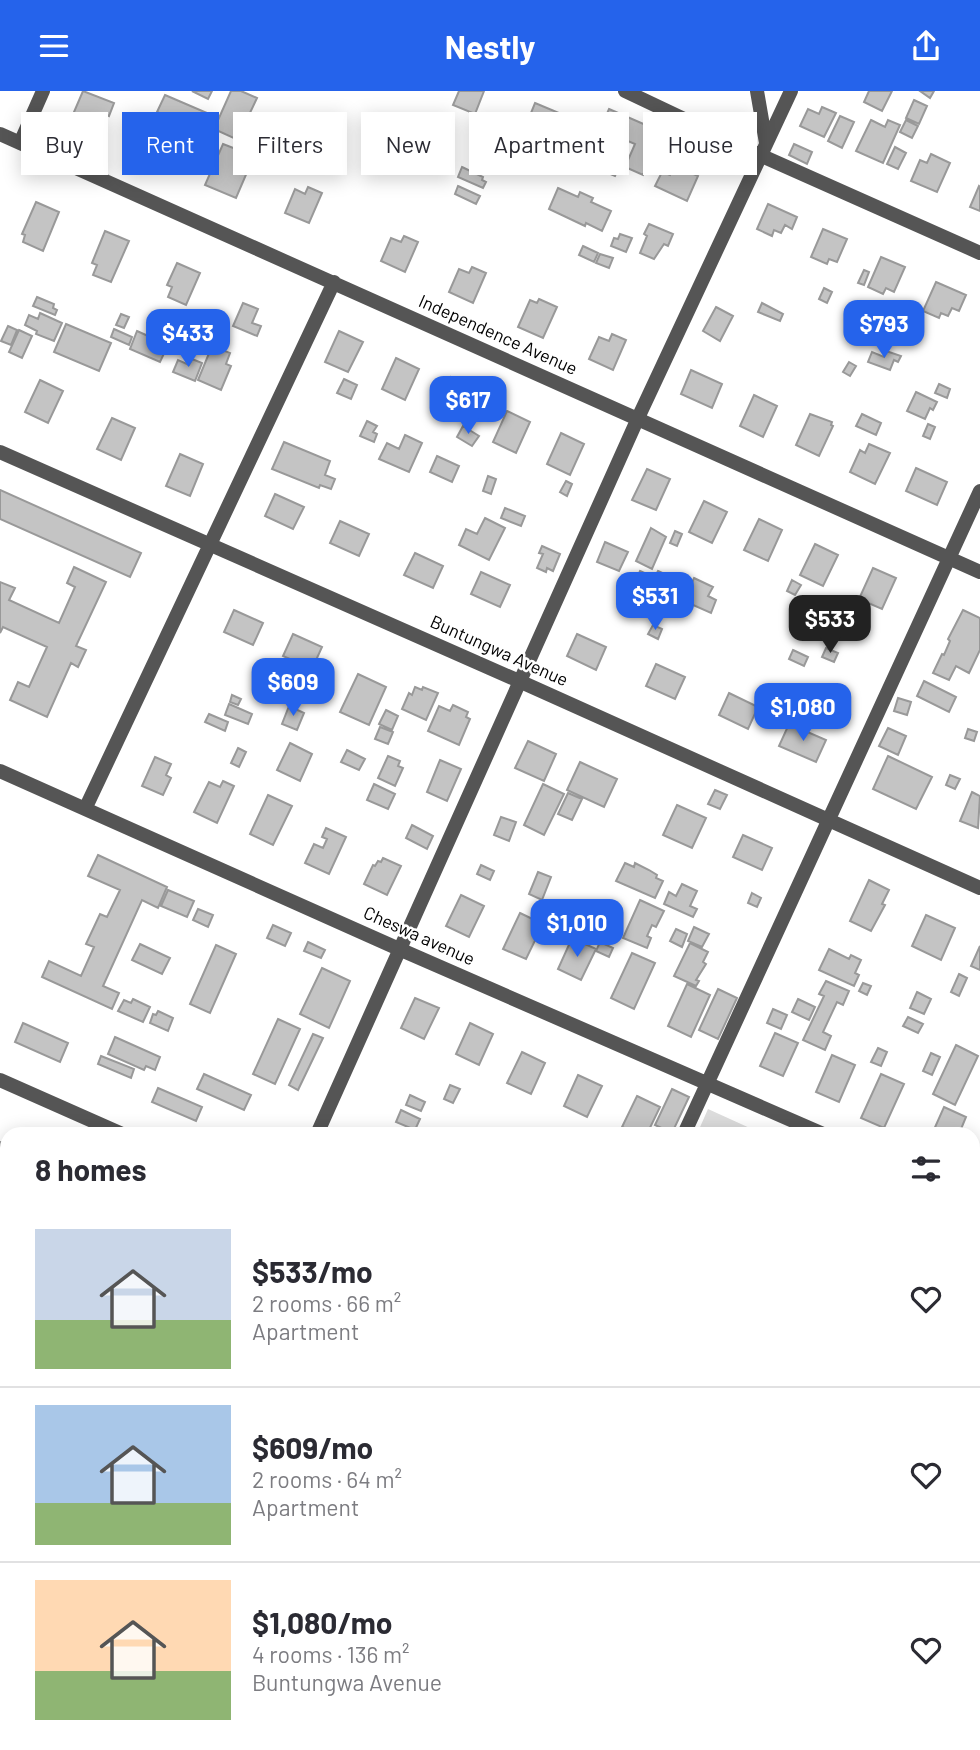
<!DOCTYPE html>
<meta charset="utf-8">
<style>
:root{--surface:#fff;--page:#f7f7f7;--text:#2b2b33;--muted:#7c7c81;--line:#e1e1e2;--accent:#2563eb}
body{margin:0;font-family:Barlow,sans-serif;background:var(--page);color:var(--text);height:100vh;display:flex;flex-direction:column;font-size:26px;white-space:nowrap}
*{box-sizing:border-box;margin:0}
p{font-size:23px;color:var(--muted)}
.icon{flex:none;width:38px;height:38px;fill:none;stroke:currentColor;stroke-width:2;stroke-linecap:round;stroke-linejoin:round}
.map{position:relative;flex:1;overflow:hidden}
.drawer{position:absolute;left:0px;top:1036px;width:980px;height:623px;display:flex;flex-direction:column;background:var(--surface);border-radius:21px 21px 0 0;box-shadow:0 4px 18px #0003}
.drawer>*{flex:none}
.hud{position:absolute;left:21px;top:21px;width:938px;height:63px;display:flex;gap:14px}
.price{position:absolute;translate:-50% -60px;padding:0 16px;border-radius:14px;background:var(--accent);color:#fff;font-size:23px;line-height:46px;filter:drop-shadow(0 2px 4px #0008)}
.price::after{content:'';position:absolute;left:50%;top:42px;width:21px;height:16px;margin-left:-10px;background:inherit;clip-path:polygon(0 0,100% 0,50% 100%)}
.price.selected{background:#222;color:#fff}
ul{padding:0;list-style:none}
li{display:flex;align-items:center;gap:21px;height:175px;padding:0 35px}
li+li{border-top:2px solid var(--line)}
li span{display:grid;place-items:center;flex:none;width:196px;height:140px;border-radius:0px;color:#555}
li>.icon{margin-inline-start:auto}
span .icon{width:84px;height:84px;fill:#fffc;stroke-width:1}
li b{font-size:30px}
h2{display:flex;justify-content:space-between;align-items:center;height:84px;padding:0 35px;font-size:30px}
.tag{padding:0 24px;border-radius:0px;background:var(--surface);box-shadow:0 4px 18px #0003;font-size:24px;line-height:63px}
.tag.selected{background:var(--accent);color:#fff}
header{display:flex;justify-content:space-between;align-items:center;height:91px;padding:0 35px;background:var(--accent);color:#fff;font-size:32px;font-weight:700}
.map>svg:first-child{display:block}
</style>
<header><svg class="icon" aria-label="menu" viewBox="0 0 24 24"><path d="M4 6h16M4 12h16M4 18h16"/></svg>Nestly<svg class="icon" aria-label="share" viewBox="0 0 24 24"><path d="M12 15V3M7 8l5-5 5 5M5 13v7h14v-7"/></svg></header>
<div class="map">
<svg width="980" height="1659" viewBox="0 0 980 1659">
<rect width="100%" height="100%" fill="#fff"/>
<!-- green -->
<path fill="#dcdcdc" d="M708,1018L763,1043H697Z
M973,1140L980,1144V1371L973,1368Z"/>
<!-- building -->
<path fill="#c4c4c4" stroke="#999" stroke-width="2" d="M83,0L114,12L109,25L105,23L95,47L68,35Z
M192,0H212L208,8Z
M231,0H241L257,7L248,26L252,28L244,46L240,44L238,49L214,38Z
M459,0H484L475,23L453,14Z
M869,0H892L882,20L864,11Z
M920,0H934L930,7Z
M165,4L214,25L206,44L177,32L175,37L182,40L166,78L138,66L155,28L162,31L164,24L157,21Z
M914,9L927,15L919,33L906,27Z
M535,12L559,22L545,54L522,44Z
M822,16L836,22L824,46L800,35L808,18L819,23Z
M609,18L662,41L643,84L625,76L635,53L600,38Z
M297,25L319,34L310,54L288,45Z
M840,25L854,31L842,57L828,50Z
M871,29L885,36L888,29L900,34L883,72L856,60Z
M906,29L918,35L912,47L900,41Z
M605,43L628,53L615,85L591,75Z
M223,53L254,65L236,107L205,94Z
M794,53L812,61L807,73L789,64Z
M895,56L906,62L898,78L887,73Z
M931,63L950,72L937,101L911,90L920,69L927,72Z
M674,74L698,85L687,110L655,95L662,81L670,84Z
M462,76L483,86L482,89L486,91L483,97L458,86Z
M458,95L480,105L476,113L455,103Z
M979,95L980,96V120L970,116Z
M308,96L322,102L309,132L285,122L295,98L305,103Z
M558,97L578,106L580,101L593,107L591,111L611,120L602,140L586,132L585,135L549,118Z
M36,111L59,121L43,160L23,151L25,144L22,143Z
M768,113L797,126L792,138L785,134L781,142L774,139L772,145L757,138Z
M649,133L673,143L668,155L664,153L654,168L640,162L647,145L644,143Z
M823,138L847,148L837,171L829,168L827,173L811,166Z
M105,140L129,150L111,191L93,184L97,174L92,172Z
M620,143L632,147L626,161L611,155L614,147L618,148Z
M404,145L418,151L405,181L381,170L391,147L401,151Z
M583,155L598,162L594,171L579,164Z
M600,163L613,167L609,177L596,172Z
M881,166L905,176L894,201L886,197L883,203L868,196Z
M177,172L200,182L186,214L168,206L172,196L167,194Z
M472,176L486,182L473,212L449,201L459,178L469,182Z
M864,179L869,181L864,194L858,192Z
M936,191L966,204L959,220L952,217L948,225L941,222L939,227L923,220Z
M824,197L832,201L827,212L819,208Z
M37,206L54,213L53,217L57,219L55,224L33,215Z
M539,208L557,216L543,247L518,236L530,209L537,212Z
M243,212L258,218L252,232L261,235L257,245L233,235Z
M762,212L783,223L780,230L758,221Z
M716,216L733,225L720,250L703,240Z
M40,222L62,232L54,250L36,243L37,240L25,234L29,224L38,228Z
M121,223L129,226L124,237L116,234Z
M66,233L111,252L99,280L54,261Z
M8,235L17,239L11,254L1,250Z
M114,238L132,246L129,254L111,246Z
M19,239L32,245L22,267L9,261Z
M137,240L168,254L160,271L130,258Z
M339,240L363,251L348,281L325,271Z
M612,243L626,249L613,279L589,268L599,246L609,250Z
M212,255L230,262L226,273L231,275L221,299L198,289Z
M886,260L901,265L898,271L894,269L890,279L868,271L872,261L884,266Z
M396,267L419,278L405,309L382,298Z
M192,268L202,272L195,290L173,281L178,269L189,274Z
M849,271L856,275L850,285L843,281Z
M691,279L722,293L712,317L681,303Z
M451,286L474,297L460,328L437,317Z
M344,288L357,294L351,308L337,302Z
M40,289L63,300L48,332L25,321Z
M939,293L950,298L947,307L935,302Z
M916,301L937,311L933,319L930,317L925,328L907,320Z
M754,304L777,315L763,346L740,335Z
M507,320L530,331L516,362L493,351Z
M810,323L832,331L831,334L833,335L819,365L796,354Z
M862,323L881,332L876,344L856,335Z
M112,327L135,337L121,369L97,358Z
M367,330L377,335L373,341L377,343L374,351L360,345Z
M928,333L935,336L930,348L923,345Z
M463,335L479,345L472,355L457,346Z
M561,342L584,353L570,384L547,373Z
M405,344L422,352L409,381L379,368L387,352L399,358Z
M284,351L330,370L325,384L335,388L331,398L320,394L319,397L272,378Z
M869,353L890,362L875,393L850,381L860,359L865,362Z
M180,363L203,373L190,405L166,395Z
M437,365L459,375L452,391L430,381Z
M916,377L947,391L937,414L906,400Z
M647,378L670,388L656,419L632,409Z
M488,385L496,388L491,403L483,400Z
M566,390L572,393L567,405L560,401Z
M0,399L141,462L130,486L0,428Z
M275,403L304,416L293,438L265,425Z
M704,410L727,421L712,452L689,441Z
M505,417L525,425L521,435L501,427Z
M485,427L505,437L489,469L459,454L466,438L477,443Z
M759,428L782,439L768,470L744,459Z
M340,430L369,443L359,465L330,452Z
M651,437L666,446L652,478L636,470Z
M675,440L682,443L677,455L670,452Z
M605,451L628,461L619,480L597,471Z
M815,453L838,464L823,495L800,484Z
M542,455L560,463L553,480L547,477L546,481L537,477L543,463L539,462Z
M415,462L443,475L433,497L404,484Z
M74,476L106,491L76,555L86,559L78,576L71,572L47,626L10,609L18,591L29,596L47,556L3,536L0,542V491L15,497L9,509L59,532L75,496L67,492Z
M873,477L896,487L882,518L859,508Z
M640,480L649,484L646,491L637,487Z
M658,480L675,488L669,499L652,491Z
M481,481L510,494L500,516L471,503Z
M694,487L713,496L708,505L716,509L711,522L684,510Z
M792,489L801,494L795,504L787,500Z
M234,519L263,532L253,554L224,541Z
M963,519L980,527V559L969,582L956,575L949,589L933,582L942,563L944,564L950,550L948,548Z
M653,534L662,538L658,548L648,543Z
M293,543L322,556L312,578L283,565Z
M577,543L606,556L596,579L567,565Z
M826,557L838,562L834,571L822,566Z
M793,559L808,566L804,575L789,568Z
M656,573L685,586L675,608L646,595Z
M358,583L386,596L369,634L340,621Z
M924,590L956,606L949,621L917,605Z
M415,596L422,599L423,596L438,602L426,629L402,618L409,602L412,604Z
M729,602L758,616L748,638L719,624Z
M232,604L241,608L238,614L230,611Z
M898,607L911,611L907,624L894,620Z
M229,613L252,623L248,633L225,624Z
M453,614L468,621L466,626L470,628L459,654L428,640L439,615L450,620Z
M289,615L304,622L297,639L282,633Z
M386,619L398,625L392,639L379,633Z
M209,623L228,631L225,640L205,631Z
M789,633L826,649L816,671L779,655Z
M380,636L393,641L388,653L375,648Z
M888,637L906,645L898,664L879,655Z
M968,638L977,641L974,650L965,647Z
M528,650L556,663L544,690L515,677Z
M290,652L312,663L300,690L277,679Z
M238,657L246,661L239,676L231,672Z
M347,659L365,668L359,679L341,671Z
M388,665L400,670L398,675L403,677L395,695L378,687Z
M888,665L932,686L916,718L873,698Z
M155,666L171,673L166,684L171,687L163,704L142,695Z
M440,669L461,678L447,710L427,701Z
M580,671L617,688L604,716L567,699Z
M950,684L960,688L955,698L946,694Z
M223,690L234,695L217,732L194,721L209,691L220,696Z
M374,693L395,703L388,718L367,709Z
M543,693L564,703L544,744L524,734Z
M715,699L727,704L720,718L708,713Z
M972,701L980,705L978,737L960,730Z
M568,702L582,708L572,729L558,723Z
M268,704L292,715L273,754L250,743Z
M677,714L706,727L692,757L663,744Z
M501,726L516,731L509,750L494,744Z
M412,734L433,745L427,758L406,747Z
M326,737L346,746L329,783L305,772L314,753L323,757L327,748L322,746Z
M743,744L772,757L762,779L733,766Z
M98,764L167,796L158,817L142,809L103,895L119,902L112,918L42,886L49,870L81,885L94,856L86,853L100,823L107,826L120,799L88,785Z
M383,767L401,775L387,804L364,793L373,774L375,775L378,770L381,771Z
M625,772L634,776L635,772L649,779L657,784L656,787L663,790L655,807L616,790Z
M481,774L494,780L490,789L477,783Z
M538,781L551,786L542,809L529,803Z
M869,789L889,799L882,813L885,814L871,840L850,830Z
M682,793L697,800L690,815L697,818L693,826L664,813L669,801L676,805Z
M168,799L194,810L187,826L161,815Z
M752,802L761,807L757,816L748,812Z
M461,804L484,815L469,846L446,835Z
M640,809L664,820L656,836L652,834L647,845L651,847L647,857L623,847Z
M198,818L213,824L208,836L193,829Z
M520,822L543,833L526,868L503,858Z
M926,824L955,837L941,869L912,855Z
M273,834L291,842L285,855L267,847Z
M694,836L709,843L702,856L688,850Z
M676,838L687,843L682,856L670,850Z
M572,847L596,858L581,889L558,878Z
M308,851L325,859L321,867L304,860Z
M600,851L613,857L609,866L596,860Z
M690,852L708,861L703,871L706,873L696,889L699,890L696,895L674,885Z
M140,853L170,867L162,883L132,869Z
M216,854L236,863L210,922L190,913Z
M980,855V879L971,875Z
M829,858L849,868L851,864L861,869L855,882L859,884L854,895L819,879Z
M632,862L655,872L634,918L611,907Z
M322,877L350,890L329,937L300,923Z
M959,883L967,887L959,905L951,901Z
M826,890L849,900L843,914L837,911L823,941L831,945L825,959L803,949L824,905L819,903Z
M863,892L871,895L867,904L859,900Z
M687,893L710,904L691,946L668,935Z
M718,898L737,907L718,948L699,939Z
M917,901L931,908L924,923L910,917Z
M415,907L439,917L424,948L401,937Z
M133,908L150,916L143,931L118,920L124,909L131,912Z
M798,908L815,916L809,929L792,921Z
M773,918L787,924L781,938L767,932Z
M158,920L173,927L168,940L150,932L153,923L156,924Z
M908,926L923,933L918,942L903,935Z
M278,928L300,938L275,993L253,983Z
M23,932L68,952L60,971L15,951Z
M470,932L493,943L479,974L456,963Z
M775,942L798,952L783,985L760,975Z
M313,943L323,947L298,999L289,994Z
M115,946L160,966L155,979L146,975L144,979L108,963Z
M956,954L978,965L955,1014L933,1003Z
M878,957L887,961L881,975L871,971Z
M522,961L545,972L531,1003L507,992Z
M931,962L940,966L932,984L923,980Z
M832,964L855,974L839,1011L816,1001Z
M101,965L134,978L131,987L98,973Z
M204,983L251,1004L244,1019L197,998Z
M881,983L904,993L884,1037L861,1027Z
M578,984L602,995L587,1026L564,1015Z
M450,994L460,998L453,1012L444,1008Z
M158,997L202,1016L196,1030L152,1011Z
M672,998L689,1006L672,1042L655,1034Z
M410,1004L425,1011L421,1020L406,1014Z
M637,1005L660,1016L647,1043H638L622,1036Z
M944,1016L966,1026L959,1043H932Z
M401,1019L420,1028L415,1039L396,1031Z
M0,1051L7,1054L0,1073Z
M0,1220L7,1223L1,1237H0Z
M0,1366L5,1368L0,1378L7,1380L1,1394H0Z
M973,1513L980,1516V1550L973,1547Z
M0,1527L7,1530L3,1544L0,1543Z
M586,1652H615L612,1659H587L589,1654Z
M652,1652H665L680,1659H648Z
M812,1652H878L874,1659H826Z
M484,1653L497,1658L496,1659H481Z"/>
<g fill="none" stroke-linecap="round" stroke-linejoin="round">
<!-- street -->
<path stroke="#555" stroke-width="14" d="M625,0L762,65L980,162
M757,0L766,52
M0,43L980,481
M20,52L43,0
M0,361L519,590L980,797
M0,680L399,858L823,1043
M86,716L334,191
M0,989L122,1043
M317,1043L638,327L791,0
M684,1043L980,400
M973,1110L980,1113
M0,1296L7,1300
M0,1623L7,1626
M65,1652L80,1659
M794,1652L810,1659
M411,1659L415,1652"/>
</g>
<g text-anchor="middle" stroke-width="5" stroke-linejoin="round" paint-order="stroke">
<!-- street labels -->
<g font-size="18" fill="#000" stroke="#fff">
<text transform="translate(498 244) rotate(24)" y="6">Independence Avenue</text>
<text transform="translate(499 560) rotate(24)" y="6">Buntungwa Avenue</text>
<text transform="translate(419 845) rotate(24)" y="6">Cheswa avenue</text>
</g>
</g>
</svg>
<b class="price" style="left:884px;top:269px">$793</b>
<b class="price" style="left:188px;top:278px">$433</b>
<b class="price" style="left:468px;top:345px">$617</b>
<b class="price" style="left:655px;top:541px">$531</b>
<b class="price selected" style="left:830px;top:564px">$533</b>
<b class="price" style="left:293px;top:627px">$609</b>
<b class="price" style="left:803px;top:652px">$1,080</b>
<b class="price" style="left:577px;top:868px">$1,010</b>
<div class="hud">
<a class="tag">Buy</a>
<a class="tag selected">Rent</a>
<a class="tag">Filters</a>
<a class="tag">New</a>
<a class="tag">Apartment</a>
<a class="tag">House</a>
</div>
<section class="drawer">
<h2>8 homes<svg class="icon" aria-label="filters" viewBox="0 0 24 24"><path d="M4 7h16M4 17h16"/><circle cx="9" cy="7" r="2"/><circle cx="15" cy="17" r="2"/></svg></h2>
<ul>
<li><span style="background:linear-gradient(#c9d6e8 65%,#8fb573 0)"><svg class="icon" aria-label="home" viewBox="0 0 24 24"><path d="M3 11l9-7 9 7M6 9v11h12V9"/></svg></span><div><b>$533/mo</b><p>2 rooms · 66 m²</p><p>Apartment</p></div><svg class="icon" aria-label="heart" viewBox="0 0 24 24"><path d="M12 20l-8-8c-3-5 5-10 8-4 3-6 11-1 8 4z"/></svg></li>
<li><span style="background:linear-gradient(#a9c7e8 70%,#8fb573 0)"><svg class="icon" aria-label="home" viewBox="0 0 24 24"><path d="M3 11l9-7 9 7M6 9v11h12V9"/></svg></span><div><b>$609/mo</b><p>2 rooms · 64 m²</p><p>Apartment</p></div><svg class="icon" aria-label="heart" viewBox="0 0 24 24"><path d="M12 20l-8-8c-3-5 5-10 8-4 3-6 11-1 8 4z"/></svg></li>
<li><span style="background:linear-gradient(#ffd9b3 65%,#8fb573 0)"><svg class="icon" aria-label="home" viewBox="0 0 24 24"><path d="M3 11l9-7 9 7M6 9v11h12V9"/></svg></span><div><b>$1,080/mo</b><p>4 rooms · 136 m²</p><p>Buntungwa Avenue</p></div><svg class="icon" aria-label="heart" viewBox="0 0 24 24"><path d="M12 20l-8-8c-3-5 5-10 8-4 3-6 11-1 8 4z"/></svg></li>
</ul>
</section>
</div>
